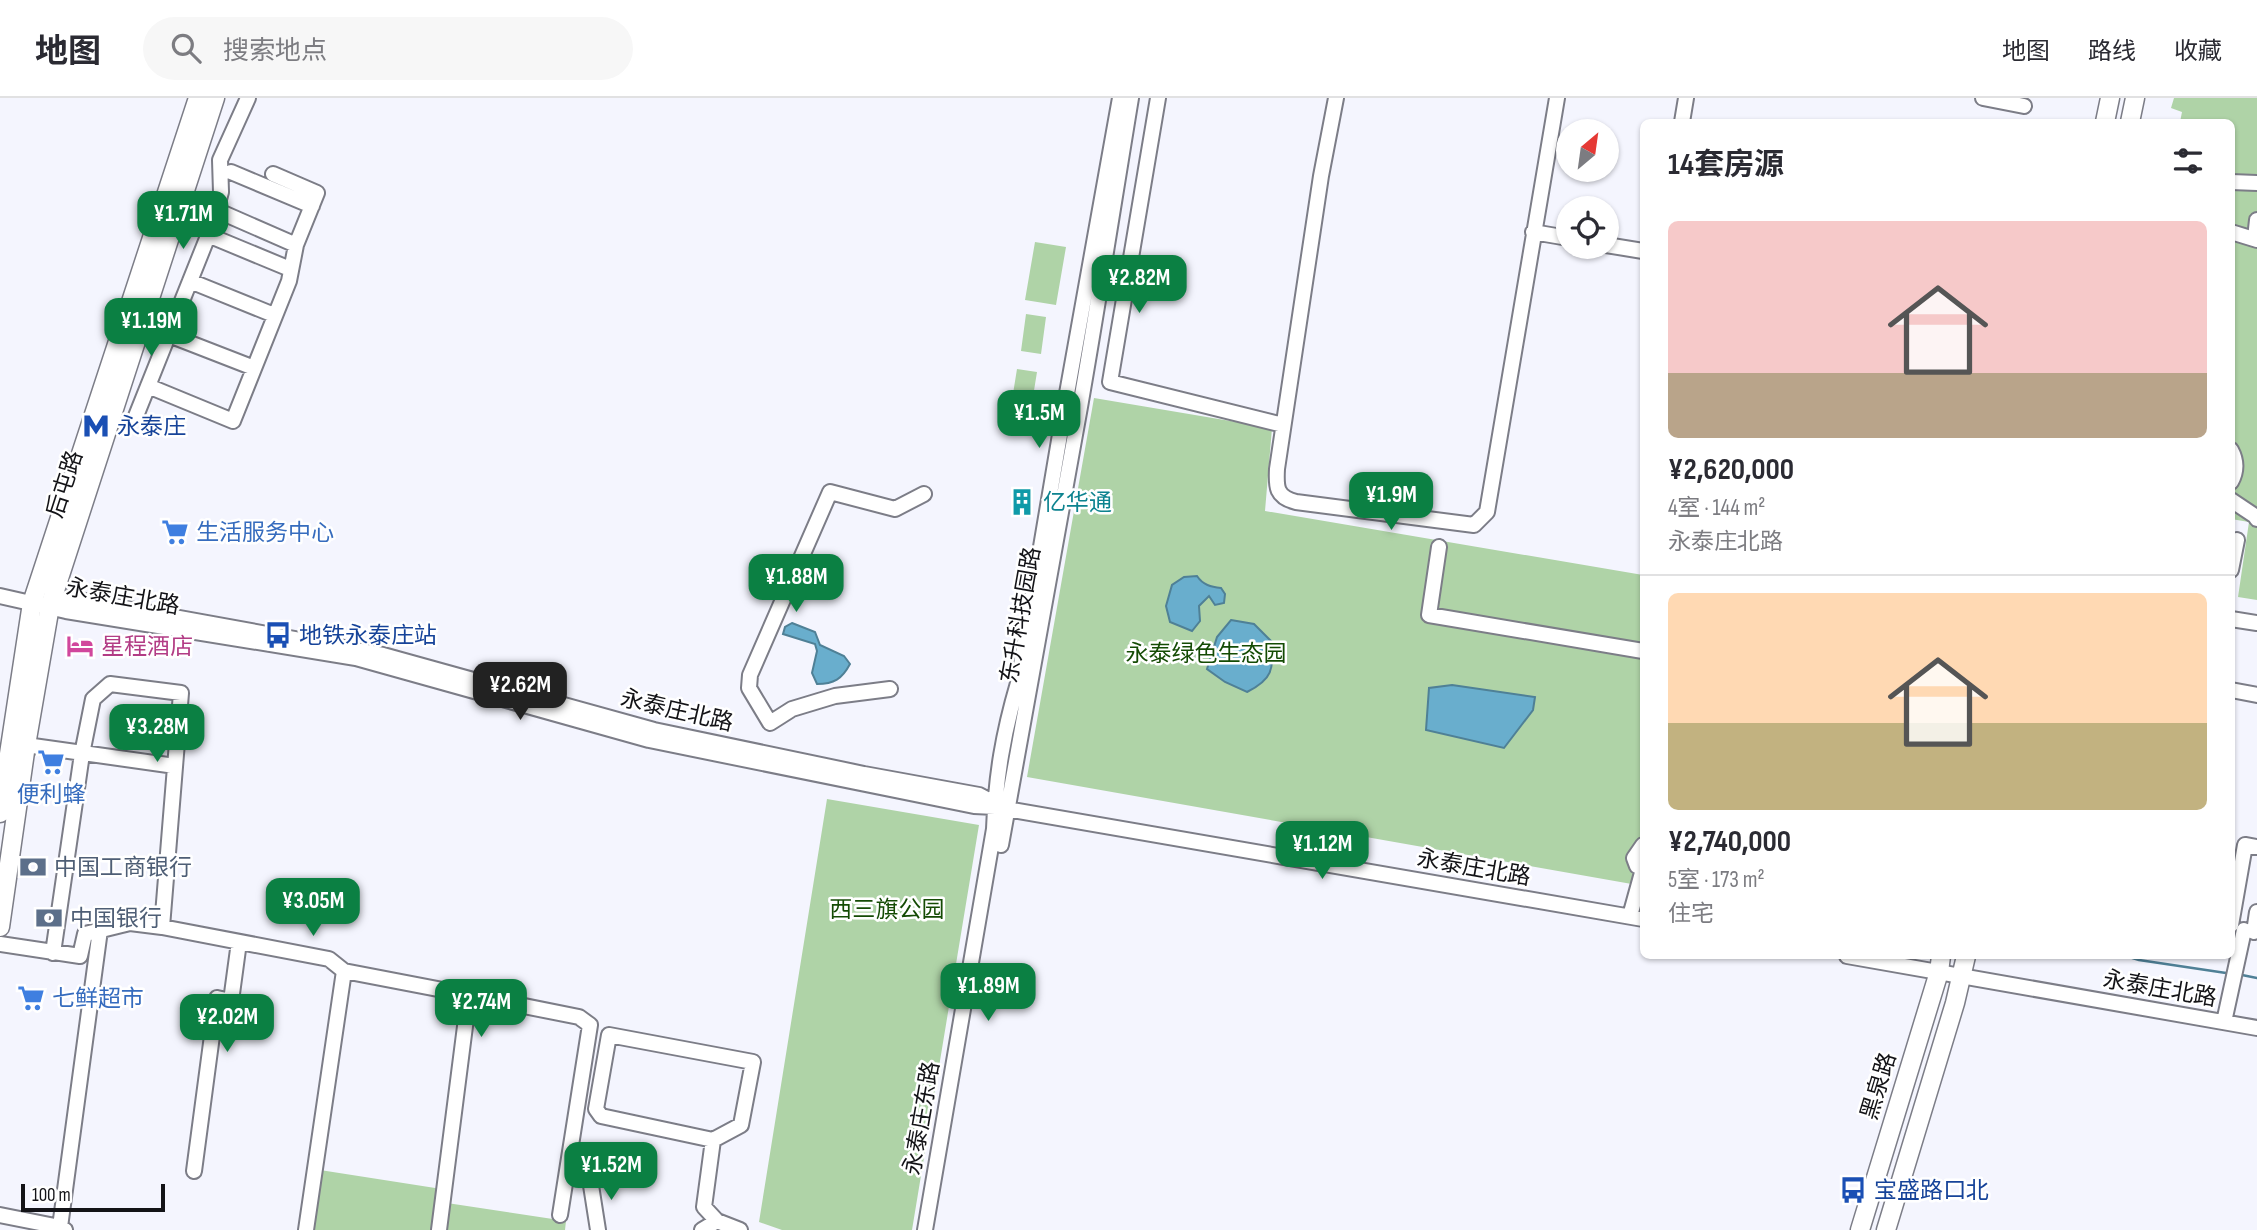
<!DOCTYPE html>
<html lang="zh">
<meta charset="utf-8">
<style>
:root{--surface:#fff;--page:#f7f7f7;--text:#2b2b33;--muted:#7c7c81;--line:#e1e1e2;--accent:#0b8043}
body{margin:0;font-family:"Sofia Sans Condensed","Noto Sans SC",sans-serif;background:var(--page);color:var(--text);height:100vh;display:flex;flex-direction:column;font-size:26px;white-space:nowrap}
*{box-sizing:border-box;margin:0}
p{font-size:23px;color:var(--muted)}
.icon{flex:none;width:38px;height:38px;fill:none;stroke:currentColor;stroke-width:2;stroke-linecap:round;stroke-linejoin:round}
.map{position:relative;flex:1;overflow:hidden}
.details{position:absolute;left:1640px;top:21px;width:595px;height:840px;display:flex;flex-direction:column;background:var(--surface);border-radius:10px;box-shadow:0 2px 5px #0004}
.details>*{flex:none}
.needle{width:46px;rotate:29deg}
.tools{position:absolute;left:1556px;top:21px;display:grid;gap:14px}
.tools a{display:grid;place-items:center;width:63px;height:63px;border-radius:50%;background:var(--surface);box-shadow:0 2px 5px #0004;font-size:35px}
.scale{position:absolute;left:21px;bottom:18px;width:144px;box-sizing:border-box;padding-left:7px;border:4px solid #131317;border-top:0;font-size:19px;line-height:24px;white-space:nowrap;color:#131317;-webkit-text-stroke:5px #fff;paint-order:stroke}
.price{position:absolute;translate:-50% -60px;padding:0 16px;border-radius:14px;background:var(--accent);color:#fff;font-size:23px;line-height:46px;filter:drop-shadow(0 2px 4px #0008)}
.price::after{content:'';position:absolute;left:50%;top:42px;width:21px;height:16px;margin-left:-10px;background:inherit;clip-path:polygon(0 0,100% 0,50% 100%)}
.price.on{background:#222;color:#fff}
ul{padding:0;list-style:none}
li{display:grid;align-content:center;gap:14px;height:371px;padding:0 28px}
li+li{border-top:2px solid var(--line)}
li span{display:grid;place-items:center;height:217px;border-radius:10px;color:#555}
li>.icon{margin-inline-start:auto}
span .icon{width:126px;height:126px;fill:#fffc;stroke-width:1}
li b{font-size:30px}
h2{display:flex;justify-content:space-between;align-items:center;height:84px;padding:0 28px;font-size:30px}
header{display:flex;align-items:center;gap:42px;box-sizing:border-box;height:98px;padding:0 35px;background:var(--surface);border-bottom:2px solid var(--line)}
header strong{font-size:33px}
nav{display:flex;gap:38px;margin-inline-start:auto;font-size:24px}
.search{width:490px;height:63px;background:var(--page);display:flex;align-items:center;gap:18px;box-sizing:border-box;padding:0 24px;border-radius:38px;color:var(--muted);font-size:26px}
.map>svg:first-child{display:block}
</style>
<header>
<strong>地图</strong>
<div class="search"><svg class="icon" aria-label="search" viewBox="0 0 24 24"><circle cx="10" cy="10" r="6"/><path d="M15 15l6 6"/></svg>搜索地点</div>
<nav><a>地图</a><a>路线</a><a>收藏</a></nav>
</header>
<div class="map">
<svg width="2257" height="1132" viewBox="0 0 2257 1132">
<rect width="100%" height="100%" fill="#f4f5fe"/>
<!-- green -->
<path fill="#afd3a7" d="M2174,0H2257V502L2238,499L2249,424L2231,421V24H2180L2182,14L2171,10Z
M1035,144L1066,149L1056,207L1025,202Z
M1026,216L1046,219L1041,256L1021,253Z
M1017,271L1037,274L1031,311L1011,308Z
M1094,300L1272,330L1265,413L1643,477V788L1027,679Z
M827,701L979,727L912,1132H782L759,1124Z
M320,1072L448,1092L447,1105L566,1123L565,1132H313Z"/>
<!-- water -->
<path fill="#69aecd" stroke="#4f8096" stroke-width="2" d="M1197,478C1203,487 1211,489 1221,490L1225,496L1224,505L1215,507L1209,498L1199,508L1200,523L1192,533L1170,524L1166,508L1172,487L1184,479Z
M1231,522L1254,526L1272,544C1273,572 1273,581 1247,594L1225,584L1207,571L1217,539Z
M792,525L815,534L820,547L844,558L850,566C842,581 834,586 817,586L812,575L817,553L815,546L783,536L785,529Z
M1452,587L1535,599L1533,612L1504,650L1426,632L1429,590Z"/>
<g fill="none" stroke-linecap="round" stroke-linejoin="round">
<!-- stream -->
<path stroke="#4f8096" stroke-width="2.5" d="M2126,858L2139,862L2226,875
M2242,877L2257,880"/>
<defs>
<path id="minor" d="M1158,0L1110,284L1283,327
M1336,0L1321,78L1277,371C1276,389 1276,399 1296,404L1474,427L1487,414L1557,0
M1983,0L2024,8
M1682,24L1686,0
M231,74L312,108
M273,76L317,95L296,147
M2231,84L2257,85
M1533,134L1568,140
M2231,134L2257,142
M208,137L290,171
M2255,140L2257,122
M1606,147L1643,153
M190,183L274,217
M169,237L254,270
M148,288L233,323L289,183L296,147L216,112
M136,318L210,133L221,94L220,62L248,0
M2231,352C2237,363 2237,373 2231,384
M2231,402L2255,418L2257,421
M1439,449L1429,517L1643,553
M2231,472L2237,442
M0,498L66,513L356,560L649,642L974,708L995,709L1643,821
M50,508L69,500L383,557L654,632L864,676L979,697L996,706
M2231,521L2257,525
M890,591L835,598L792,611L770,625L749,590L750,577L830,394L895,411L924,396
M2231,592L2257,597
M26,647L175,668
M1001,747C1026,601 1055,455 1080,309C1098,206 1114,103 1131,0
M1643,747L1634,760L1637,768L1643,771
M1630,818L1643,771
M2231,827L2245,747L2257,749
M2254,834L2257,814
M0,846L80,858L85,836L130,825L162,829L329,861L344,873L306,1132
M53,855L82,656L93,601L110,586L181,595L162,829
M1847,858L2257,930
M344,873L469,897L439,1132
M469,897L579,919L590,927L560,1117
M2224,924L2244,832
M713,1042L741,1027L753,964L609,937L596,1011L601,1018L713,1042L704,1109L717,1123
M194,1073L217,900L231,903L239,844
M590,1081L598,1132
M0,1117L60,1129L65,1132
M60,1129L100,832
M702,1132L717,1123L740,1132
M925,1132L994,731C996,678 1003,636 1018,585L1066,301L1120,0"/>
<path id="major" d="M2105,24L2110,0
M2130,24L2135,0
M0,715L32,505L198,0
M0,829L26,647L50,508L215,0
M1860,1132L1939,874L1941,858
M1886,1132L1955,905L1966,858"/>
</defs>
<!-- minor casing -->
<use href="#minor" stroke="#7c7d87" stroke-width="18"/>
<!-- major casing -->
<use href="#major" stroke="#7c7d87" stroke-width="21"/>
<!-- minor -->
<use href="#minor" stroke="#fff" stroke-width="14"/>
<!-- major -->
<use href="#major" stroke="#fff" stroke-width="18"/>
</g>
<!-- icons -->
<defs>
<symbol id="metro-bare" viewBox="-9 -9 18 18"><path d="M-5.5 5V-5H-3L0 0L3-5H5.5V5H3V-.5L0 4L-3-.5V5Z" fill="#1a4fb4" stroke="#fff" stroke-width="2.5" paint-order="stroke"/></symbol>
<symbol id="building-bare" viewBox="-9 -9 18 18"><path d="M-4-6H4V6H1V3H-1V6H-4ZM-2.5-4.3h1.7v1.8h-1.7ZM.8-4.3h1.7v1.8H.8ZM-2.5-1h1.7V.8h-1.7ZM.8-1h1.7V.8H.8Z" fill="#0f9aa8" stroke="#fff" stroke-width="2.5" paint-order="stroke"/></symbol>
<symbol id="supermarket-bare" viewBox="-9 -9 18 18"><path d="M-6-5.5h2.5l.6 2H6L4.5 2H-2.5L-4.4-4H-6ZM-1.5 3.2a1.3 1.3 0 1 0 .1 0ZM3 3.2a1.3 1.3 0 1 0 .1 0Z" fill="#3f7fe0" stroke="#fff" stroke-width="2.5" paint-order="stroke"/></symbol>
<symbol id="bus-bare" viewBox="-9 -9 18 18"><path d="M-5-6H5V4H4V6H2V4H-2V6H-4V4H-5ZM-3.5-4V0h7V-4ZM-3.5 1.2v1.5H-2V1.2ZM2 1.2v1.5H3.5V1.2Z" fill="#1a4fb4" stroke="#fff" stroke-width="2.5" paint-order="stroke"/></symbol>
<symbol id="hotel-bare" viewBox="-9 -9 18 18"><path d="M-6-4.5h1.5V1H6V5H4.5V3h-9V5H-6ZM-4 0a1.8 1.8 0 1 1 3.6 0ZM.5 0V-2.5h3Q6-2.5 6 0Z" fill="#d1479c" stroke="#fff" stroke-width="2.5" paint-order="stroke"/></symbol>
<symbol id="bank-bare" viewBox="-9 -9 18 18"><path d="M-6-4H6V4H-6ZM0-2.3a2.3 2.3 0 1 0 0 4.6a2.3 2.3 0 1 0 0-4.6Z" fill="#5c6f8a" stroke="#fff" stroke-width="2.5" paint-order="stroke"/></symbol>
</defs>
<g fill-rule="evenodd">
<use href="#metro-bare" x="77" y="309" width="38" height="38"/>
<use href="#building-bare" x="1003" y="385" width="38" height="38"/>
<use href="#supermarket-bare" x="156" y="415" width="38" height="38"/>
<use href="#bus-bare" x="259" y="518" width="38" height="38"/>
<use href="#hotel-bare" x="61" y="529" width="38" height="38"/>
<use href="#supermarket-bare" x="32" y="645" width="38" height="38"/>
<use href="#bank-bare" x="14" y="750" width="38" height="38"/>
<use href="#bank-bare" x="30" y="801" width="38" height="38"/>
<use href="#supermarket-bare" x="12" y="881" width="38" height="38"/>
<use href="#bus-bare" x="1834" y="1073" width="38" height="38"/>
</g>
<g text-anchor="middle" stroke-width="5" stroke-linejoin="round" paint-order="stroke">
<!-- transit labels -->
<g font-size="23" fill="#164399" stroke="#fff" text-anchor="start">
<text x="117" y="336">永泰庄</text>
<text x="299" y="545">地铁永泰庄站</text>
<text x="1874" y="1100">宝盛路口北</text>
</g>
<!-- street labels -->
<g font-size="23" fill="#131317" stroke="#fff">
<text transform="translate(64 386) rotate(-72)" y="8">后屯路</text>
<text transform="translate(123 498) rotate(10)" y="8">永泰庄北路</text>
<text transform="translate(1020 517) rotate(-80)" y="8">东升科技园路</text>
<text transform="translate(677 612) rotate(13)" y="8">永泰庄北路</text>
<text transform="translate(1474 769) rotate(10)" y="8">永泰庄北路</text>
<text transform="translate(2160 890) rotate(10)" y="8">永泰庄北路</text>
<text transform="translate(1878 988) rotate(-73)" y="8">黑泉路</text>
<text transform="translate(921 1020) rotate(-80)" y="8">永泰庄东路</text>
</g>
<!-- culture labels -->
<g font-size="23" fill="#0d838f" stroke="#fff" text-anchor="start">
<text x="1043" y="412">亿华通</text>
</g>
<!-- shop labels -->
<g font-size="23" fill="#366cbe" stroke="#fff" text-anchor="start">
<text x="196" y="442">生活服务中心</text>
<text x="51" y="704" text-anchor="middle">便利蜂</text>
<text x="52" y="908">七鲜超市</text>
</g>
<!-- hotel labels -->
<g font-size="23" fill="#b23c85" stroke="#fff" text-anchor="start">
<text x="101" y="556">星程酒店</text>
</g>
<!-- park labels -->
<g font-size="23" fill="#144b04" stroke="#fff">
<text x="1206" y="563">永泰绿色生态园</text>
<text x="887" y="819">西三旗公园</text>
</g>
<!-- service labels -->
<g font-size="23" fill="#4e5e75" stroke="#fff" text-anchor="start">
<text x="54" y="777">中国工商银行</text>
<text x="70" y="828">中国银行</text>
</g>
</g>
</svg>
<div class="tools">
<a><svg class="needle" viewBox="-14 -14 28 28"><path d="M0-13l5 13h-10z" fill="#e53935"/><path d="M0 13l5-13h-10z" fill="#7c7c81"/></svg></a>
<a><svg class="icon" aria-label="locate" viewBox="0 0 24 24"><circle cx="12" cy="12" r="6"/><path d="M12 2v4M12 18v4M2 12h4M18 12h4"/></svg></a>
</div>
<div class="scale">100 m</div>
<b class="price" style="left:183px;top:153px">¥1.71M</b>
<b class="price" style="left:1139px;top:217px">¥2.82M</b>
<b class="price" style="left:151px;top:260px">¥1.19M</b>
<b class="price" style="left:1039px;top:352px">¥1.5M</b>
<b class="price" style="left:1391px;top:434px">¥1.9M</b>
<b class="price" style="left:796px;top:516px">¥1.88M</b>
<b class="price on" style="left:520px;top:624px">¥2.62M</b>
<b class="price" style="left:157px;top:666px">¥3.28M</b>
<b class="price" style="left:1322px;top:783px">¥1.12M</b>
<b class="price" style="left:313px;top:840px">¥3.05M</b>
<b class="price" style="left:988px;top:925px">¥1.89M</b>
<b class="price" style="left:481px;top:941px">¥2.74M</b>
<b class="price" style="left:227px;top:956px">¥2.02M</b>
<b class="price" style="left:611px;top:1104px">¥1.52M</b>
<section class="details">
<h2>14套房源<svg class="icon" aria-label="filters" viewBox="0 0 24 24"><path d="M4 7h16M4 17h16"/><circle cx="9" cy="7" r="2"/><circle cx="15" cy="17" r="2"/></svg></h2>
<ul>
<li><span style="background:linear-gradient(#f6c9c9 70%,#b9a48a 0)"><svg class="icon" aria-label="home" viewBox="0 0 24 24"><path d="M3 11l9-7 9 7M6 9v11h12V9"/></svg></span><div><b>¥2,620,000</b><p>4室 · 144 m²</p><p>永泰庄北路</p></div></li>
<li><span style="background:linear-gradient(#ffd9b3 60%,#c2b280 0)"><svg class="icon" aria-label="home" viewBox="0 0 24 24"><path d="M3 11l9-7 9 7M6 9v11h12V9"/></svg></span><div><b>¥2,740,000</b><p>5室 · 173 m²</p><p>住宅</p></div></li>
</ul>
</section>
</div>
